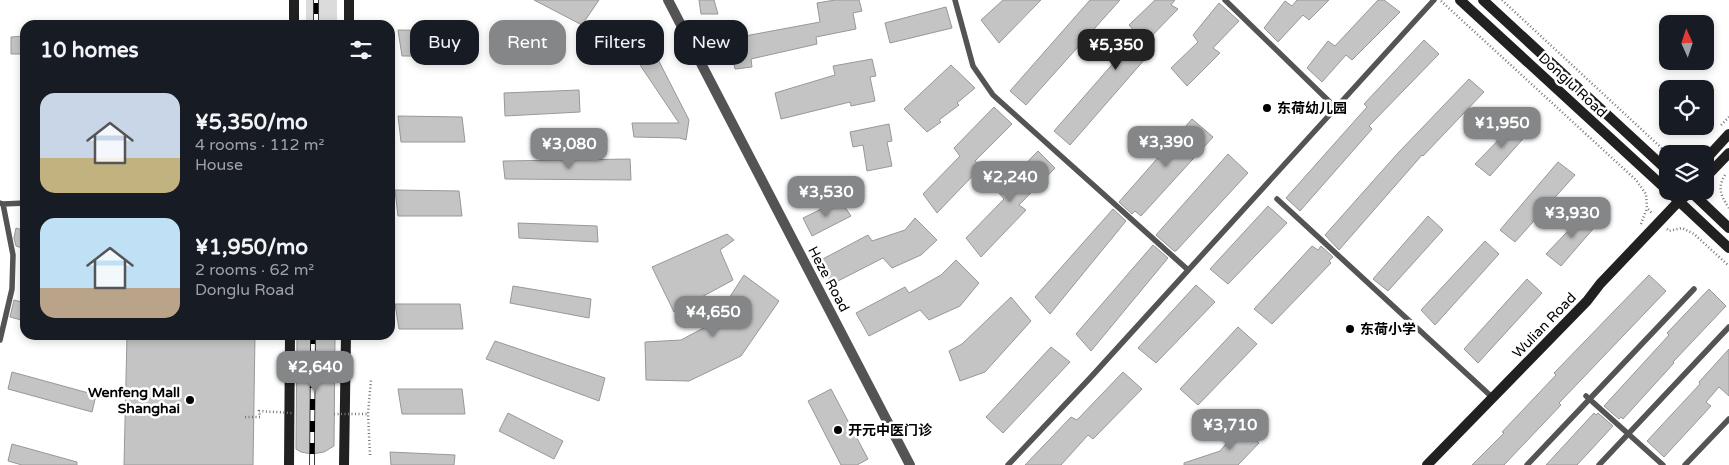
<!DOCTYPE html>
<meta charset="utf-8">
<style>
:root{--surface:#171b24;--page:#242831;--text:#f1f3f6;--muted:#9ea1a6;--accent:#858687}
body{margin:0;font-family:"Varela Round","Noto Sans SC",sans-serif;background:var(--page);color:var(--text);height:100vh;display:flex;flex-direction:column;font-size:19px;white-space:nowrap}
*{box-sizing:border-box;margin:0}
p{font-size:16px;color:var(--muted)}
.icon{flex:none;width:28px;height:28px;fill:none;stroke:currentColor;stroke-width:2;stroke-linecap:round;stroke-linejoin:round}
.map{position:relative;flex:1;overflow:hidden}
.drawer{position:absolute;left:20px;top:20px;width:375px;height:320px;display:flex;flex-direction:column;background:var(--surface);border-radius:15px;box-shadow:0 2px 8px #0003}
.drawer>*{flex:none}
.banner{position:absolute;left:410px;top:20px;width:475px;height:45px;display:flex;gap:10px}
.needle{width:32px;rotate:357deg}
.buttons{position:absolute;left:1659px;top:15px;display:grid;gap:10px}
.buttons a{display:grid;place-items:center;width:55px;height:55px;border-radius:10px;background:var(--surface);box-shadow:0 2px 8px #0003;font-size:25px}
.price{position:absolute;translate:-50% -42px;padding:0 11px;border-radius:10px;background:var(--accent);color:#fff;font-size:16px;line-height:32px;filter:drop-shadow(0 1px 2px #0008)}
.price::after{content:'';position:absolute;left:50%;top:30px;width:15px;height:11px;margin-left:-8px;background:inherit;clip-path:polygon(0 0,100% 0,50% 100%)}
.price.selected{background:#222;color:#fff}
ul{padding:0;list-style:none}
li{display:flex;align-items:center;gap:15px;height:125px;padding:0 20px}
li span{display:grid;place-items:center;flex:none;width:140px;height:100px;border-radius:15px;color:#555}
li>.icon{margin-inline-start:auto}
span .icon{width:60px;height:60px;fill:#fffc;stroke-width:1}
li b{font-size:21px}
h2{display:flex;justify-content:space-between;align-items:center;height:60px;padding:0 20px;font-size:21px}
.pill{padding:0 18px;border-radius:15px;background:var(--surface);box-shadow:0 2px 8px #0003;font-size:18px;line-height:45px}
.pill.selected{background:var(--accent);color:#fff}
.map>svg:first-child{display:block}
</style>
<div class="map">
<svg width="1729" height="465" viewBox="0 0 1729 465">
<rect width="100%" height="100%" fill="#fff"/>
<!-- green -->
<path fill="#dbdbdb" d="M306,0H337V25H306Z"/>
<!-- building -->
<path fill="#c4c4c4" stroke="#989898" d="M534,0H599L582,25Z
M699,0H714L718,14H701Z
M835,0H859L862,11L853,13L856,29L816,37L817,44L751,59L752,67L735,69L731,50L746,48L745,36L820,22L817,3Z
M1003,0H1041L999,43L981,20Z
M1090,0H1120L1026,105L1010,91Z
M1155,0H1175L1171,5L1178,9L1137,51L1145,59L1070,145L1054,131L1138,35L1129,25Z
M1297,0H1329L1309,20L1303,15L1278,42L1264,28L1285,1L1292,6Z
M1378,0H1384L1400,12L1352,60L1346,55L1322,82L1307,68L1328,41L1335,46Z
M1219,3L1239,21L1213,48L1220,53L1187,86L1171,68L1198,42L1193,35Z
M946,7L952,28L890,43L885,23Z
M398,30L463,31L466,56H402Z
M634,35L646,36L689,120L686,140L680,138L634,137L632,123H679L638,62L592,61L589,47H627Z
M25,36V54H11V37Z
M1424,40L1439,54L1369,126L1372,129L1300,211L1286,198L1367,107L1364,104Z
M872,59L876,76L870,77L875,101L851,106L850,102L781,119L775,93L835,75L833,66Z
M951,65L975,88L957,103L959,105L939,120L941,122L927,132L904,109Z
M1469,79L1484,92L1423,156L1422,155L1339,250L1325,235L1398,153Z
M579,90L580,112L505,116L504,93Z
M994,107L1012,124L975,161L982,166L937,213L923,194L960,156L954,148Z
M398,116L462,117L465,142H401Z
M1192,119L1213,137L1141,216L1135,211L1132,214L1119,202Z
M1516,122L1529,132L1490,176L1475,164Z
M889,124L892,141L887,142L892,166L867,171L863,145L853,147L850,132Z
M1038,151L1055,168L1019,205L1026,210L981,257L966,238L1004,199L998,192Z
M1228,154L1248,173L1176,251H1174L1156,235Z
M630,159L631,180L505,179L503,161Z
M1558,162L1575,175L1515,242L1500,230Z
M395,190L459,191L462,216H398Z
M840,200L851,216L812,236L803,218Z
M1268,206L1287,223L1228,284L1210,269Z
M1113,209L1126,221L1050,314L1035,297Z
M1586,212L1599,222L1561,266L1546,254Z
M1428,216L1443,230L1388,291L1373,279Z
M915,218L937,240L921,255L892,268L883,258L832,284L819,261L868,235L872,241L905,230Z
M518,223L597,226L598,242L519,238Z
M16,228L25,231V249L16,246L14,238Z
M727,234L734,240L720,250L733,280L674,312L652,267Z
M1485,241L1499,254L1435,325L1421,310Z
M1153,245L1168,258L1091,351L1076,334Z
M1312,246L1318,250L1321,246L1333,257L1329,261L1331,263L1272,324L1254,309Z
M956,260L979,283L960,306L929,320L920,310L869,336L856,313L905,287L909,293L941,275Z
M744,275L779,301L741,356L689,381L646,380L645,342L681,340L713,323Z
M1649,275L1666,291L1559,403L1561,405L1504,465H1472L1504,433L1502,432L1556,375L1554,373Z
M1527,279L1542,293L1478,363L1464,349Z
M1196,285L1215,302L1156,363L1138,348Z
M513,286L591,299L589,318L510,303Z
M1709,289L1726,306L1673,362L1674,363L1623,419L1621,417L1619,419L1604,406L1669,335L1667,333Z
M1011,297L1031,321L985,372L960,381L949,351L962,344Z
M14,300L25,303V321L10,317Z
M395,304H460L463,329H399Z
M1238,327L1257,344L1198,405L1180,389Z
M127,335H255L253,465H124Z
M297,335H335L334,446L324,452L312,454L301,452L296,449Z
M495,341L605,378L599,401L486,359Z
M1051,347L1070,362L1003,433L986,417Z
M1729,349V396L1719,387L1706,402L1711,406L1664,457L1647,441L1700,384L1699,382Z
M12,372L96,395L92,412L8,389Z
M1123,372L1142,389L1093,439L1088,435L1061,465H1025L1071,417L1077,420Z
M398,389H462L465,414H402Z
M831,389L868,459L857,465H841L808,401Z
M508,413L563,441L554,459L499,431Z
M1594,413L1596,415L1598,413L1613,426L1577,465H1546Z
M1242,425L1259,443L1238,465H1184V463L1220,451Z
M12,444L77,462V465H22L8,461Z
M390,452L455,455L454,465H391Z"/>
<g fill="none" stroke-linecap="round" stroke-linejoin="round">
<!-- path -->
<path stroke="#767676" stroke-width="2.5" stroke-dasharray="1 2.5" stroke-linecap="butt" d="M1502,0L1668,154
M1441,1L1636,180L1646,194L1647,208L1653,214
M1721,125L1729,117
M1690,154L1699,149
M1725,175C1717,188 1721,196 1729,208
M1641,224L1647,208
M1667,229L1669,231L1682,228L1694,234L1729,266
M370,455L368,414L371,379"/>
<!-- lane -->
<path stroke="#545454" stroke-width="5.5" d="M955,0L973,66L993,95L1187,269
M1225,0L1336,108
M1277,199L1493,398
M0,203L3,204L13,255L12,289L0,340
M3,204L25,203
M1586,396L1663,465
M1008,465L1091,377L1434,0
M1527,465L1694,289
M1599,465L1729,327
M1685,465L1729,419"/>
<!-- street -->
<path stroke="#545454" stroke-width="10" d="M668,0L910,465"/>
<!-- secondary -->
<path stroke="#212121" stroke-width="10" d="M1460,0L1668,191
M1483,0L1668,171
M294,25V0
M349,25V0
M1705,160L1729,134
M1705,178L1729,153
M1668,191L1729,248
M1690,191L1729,228
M289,465L290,335
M344,465L346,335
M1427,465L1587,301L1600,284L1679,201L1693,191"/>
<defs>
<path id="rail" d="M316,25V0
M312,465L313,335"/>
</defs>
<!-- rail casing -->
<use href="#rail" stroke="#000" stroke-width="5.5"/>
<!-- rail -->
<use href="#rail" stroke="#fff" stroke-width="4" stroke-dasharray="11" stroke-linecap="butt"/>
<!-- path-bridge -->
<path stroke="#767676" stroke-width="2.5" stroke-dasharray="1 2.5" stroke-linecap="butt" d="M334,414H368
M245,417H260L259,411L292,413"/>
</g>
<!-- markers -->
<g fill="#000" stroke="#fff" stroke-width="2">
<circle cx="1267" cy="108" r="5"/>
<circle cx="1350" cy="329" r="5"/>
<circle cx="190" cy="400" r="5"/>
<circle cx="838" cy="430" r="5"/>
</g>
<g text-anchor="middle" stroke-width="5" stroke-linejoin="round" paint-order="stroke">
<!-- street labels -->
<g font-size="14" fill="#000" stroke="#fff">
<text transform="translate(1573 85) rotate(43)" y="5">Donglu Road</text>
<text transform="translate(829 279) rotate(62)" y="5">Heze Road</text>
<text transform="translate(1544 325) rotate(-46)" y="5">Wulian Road</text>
</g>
<!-- poi labels -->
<g font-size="14" font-weight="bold" fill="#000" stroke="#fff" text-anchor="start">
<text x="1277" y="113">东荷幼儿园</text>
<text x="1360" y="334">东荷小学</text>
<text x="180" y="397" text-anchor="end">Wenfeng Mall<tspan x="180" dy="16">Shanghai</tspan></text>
<text x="848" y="435">开元中医门诊</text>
</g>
</g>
</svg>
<div class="buttons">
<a><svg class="needle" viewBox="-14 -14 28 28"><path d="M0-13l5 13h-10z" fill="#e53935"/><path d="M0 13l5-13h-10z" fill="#9ea1a6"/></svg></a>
<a><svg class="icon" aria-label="locate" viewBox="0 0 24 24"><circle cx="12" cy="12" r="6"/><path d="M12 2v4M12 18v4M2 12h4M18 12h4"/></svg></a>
<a><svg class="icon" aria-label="layers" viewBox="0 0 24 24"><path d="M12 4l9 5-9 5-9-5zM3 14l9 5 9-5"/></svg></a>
</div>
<b class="price selected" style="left:1116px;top:71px">¥5,350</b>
<b class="price" style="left:1502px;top:149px">¥1,950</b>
<b class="price" style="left:1166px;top:168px">¥3,390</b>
<b class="price" style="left:569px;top:170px">¥3,080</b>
<b class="price" style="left:1010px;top:203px">¥2,240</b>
<b class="price" style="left:826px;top:218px">¥3,530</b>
<b class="price" style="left:1572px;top:239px">¥3,930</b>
<b class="price" style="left:713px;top:338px">¥4,650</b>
<b class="price" style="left:315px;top:393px">¥2,640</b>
<b class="price" style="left:1230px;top:451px">¥3,710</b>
<div class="banner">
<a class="pill">Buy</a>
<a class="pill selected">Rent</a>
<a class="pill">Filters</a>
<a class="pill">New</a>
</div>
<section class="drawer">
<h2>10 homes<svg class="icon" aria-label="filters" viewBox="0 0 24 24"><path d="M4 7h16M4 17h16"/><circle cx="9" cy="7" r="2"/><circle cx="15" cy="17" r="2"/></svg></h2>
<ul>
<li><span style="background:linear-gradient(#c9d6e8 65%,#c2b280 0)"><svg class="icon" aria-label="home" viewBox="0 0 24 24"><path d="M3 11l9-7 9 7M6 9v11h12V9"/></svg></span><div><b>¥5,350/mo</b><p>4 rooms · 112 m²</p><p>House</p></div></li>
<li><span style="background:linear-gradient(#bfe0f5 70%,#b9a48a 0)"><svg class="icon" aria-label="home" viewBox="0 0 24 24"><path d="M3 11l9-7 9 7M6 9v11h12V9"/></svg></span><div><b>¥1,950/mo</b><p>2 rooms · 62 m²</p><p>Donglu Road</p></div></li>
</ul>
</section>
</div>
